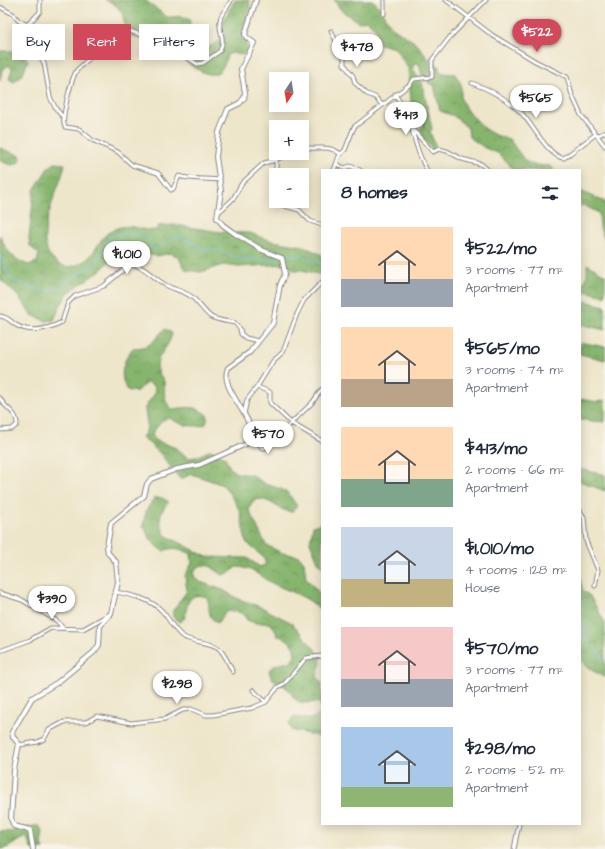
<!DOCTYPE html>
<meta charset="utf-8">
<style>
:root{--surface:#fff;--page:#f2f2f3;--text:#1f2937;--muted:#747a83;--accent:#d1495b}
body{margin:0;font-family:"Architects Daughter",sans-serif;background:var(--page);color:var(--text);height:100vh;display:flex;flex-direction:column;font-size:15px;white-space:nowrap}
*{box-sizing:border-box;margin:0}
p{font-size:13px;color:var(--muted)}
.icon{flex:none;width:22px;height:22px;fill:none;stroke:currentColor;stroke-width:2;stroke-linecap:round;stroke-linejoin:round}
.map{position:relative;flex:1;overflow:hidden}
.details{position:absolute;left:321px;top:169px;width:260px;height:656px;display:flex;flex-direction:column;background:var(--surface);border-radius:0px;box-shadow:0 2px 10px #0003}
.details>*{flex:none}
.banner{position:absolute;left:12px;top:24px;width:249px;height:36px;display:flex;gap:8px}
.needle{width:26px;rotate:192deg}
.tools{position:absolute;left:269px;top:72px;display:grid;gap:8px}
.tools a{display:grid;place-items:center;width:40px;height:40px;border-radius:0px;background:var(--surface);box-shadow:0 2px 10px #0003;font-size:20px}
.price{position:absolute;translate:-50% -34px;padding:0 9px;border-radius:14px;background:#fff;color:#222;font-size:13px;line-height:26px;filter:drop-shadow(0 1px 2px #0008)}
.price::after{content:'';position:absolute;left:50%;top:24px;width:12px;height:9px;margin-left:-6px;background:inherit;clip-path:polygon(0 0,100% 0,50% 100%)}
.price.active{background:var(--accent);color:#fff}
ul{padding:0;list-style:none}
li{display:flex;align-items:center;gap:12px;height:100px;padding:0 20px}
li span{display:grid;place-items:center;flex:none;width:112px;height:80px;border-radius:0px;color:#555}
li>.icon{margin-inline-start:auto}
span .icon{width:48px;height:48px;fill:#fffc;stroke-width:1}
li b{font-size:17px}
h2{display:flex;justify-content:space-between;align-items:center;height:48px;padding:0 20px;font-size:17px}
.tag{padding:0 14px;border-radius:0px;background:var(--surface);box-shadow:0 2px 10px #0003;font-size:14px;line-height:36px}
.tag.active{background:var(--accent);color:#fff}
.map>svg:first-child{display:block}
</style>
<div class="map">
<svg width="605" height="849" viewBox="0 0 605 849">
<defs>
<pattern id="forest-crowns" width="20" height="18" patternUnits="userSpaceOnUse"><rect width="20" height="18" fill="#86b56d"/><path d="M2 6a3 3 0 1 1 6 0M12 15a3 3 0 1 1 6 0" fill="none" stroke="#6d935b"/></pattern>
</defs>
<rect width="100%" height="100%" fill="#f7f3e8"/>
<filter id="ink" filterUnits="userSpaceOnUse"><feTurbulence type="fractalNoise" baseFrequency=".025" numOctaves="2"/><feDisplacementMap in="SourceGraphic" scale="8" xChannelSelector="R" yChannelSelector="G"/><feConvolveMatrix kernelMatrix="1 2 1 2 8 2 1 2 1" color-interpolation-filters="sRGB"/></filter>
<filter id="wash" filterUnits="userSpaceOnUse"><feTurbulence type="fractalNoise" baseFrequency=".012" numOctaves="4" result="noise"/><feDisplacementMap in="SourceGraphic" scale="16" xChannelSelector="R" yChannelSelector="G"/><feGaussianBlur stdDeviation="0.9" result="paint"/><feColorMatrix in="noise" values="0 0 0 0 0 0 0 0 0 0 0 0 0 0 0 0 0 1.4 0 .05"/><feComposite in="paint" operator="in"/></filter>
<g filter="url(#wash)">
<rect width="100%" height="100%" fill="#eee6ca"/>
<!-- forest -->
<path fill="url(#forest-crowns)" stroke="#546c54" d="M105,0H145L167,17C177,18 181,13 190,20L189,40C198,56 216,46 224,34L223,22L235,0H249C255,19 233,21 248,47L243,55L232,53L227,55C218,96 188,60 170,51C162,48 153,50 145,47L143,40L124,33C126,16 121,5 105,0Z
M334,0H372L377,4L391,26L417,44L429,60L431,76H422L419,63L413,65V70L422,82L432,129L430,132L436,147L435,151L425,142L419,129L424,126L421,114L412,111L408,68L395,48L380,44L376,29L366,20L358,22L341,10Z
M0,51H13L16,55L26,57L28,61L22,75L14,82L9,79L12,69L9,65L2,70L0,81Z
M432,62L439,66V70L443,73L455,74L461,84V99L466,109L486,130L495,135L509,139L525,161L534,165L551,166L554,170H514L498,153L485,148L469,137L468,128L454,116L440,111L434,85L428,83L427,79L434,78Z
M0,148L21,156C19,169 8,165 0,160Z
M55,163L65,164C60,191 25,247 61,265C69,269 79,265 86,260C100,249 99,232 121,227C133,224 144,232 157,230L158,226L175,225L220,232L250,233L272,241L303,246L322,255V275L302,270H294L287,264L238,267L223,265L201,272L186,270L178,257L171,253L156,256L133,250L118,251L102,269L68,293L60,306L54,320L46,321L32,315L18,296L1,280L0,235C5,250 13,259 28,265L37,262L39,254L30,246L29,238L34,190L48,168Z
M580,191L605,202V240L600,228L599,213L583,205L580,206Z
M587,264L605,275V296L580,290V284L584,283L587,277Z
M580,300L605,306V330L580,324Z
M165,329L172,333C169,352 146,359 164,381C165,393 162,400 172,409C188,407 195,405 208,416L206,424C193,429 180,424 169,418L162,421L152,433L154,440L176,448L188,458L196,457L211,450L225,457L230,468L236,473L252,475L265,484L281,489L288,493L297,506L292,512C278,511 274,500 258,499L251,503L249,510L266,545L282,553L299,556L304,562L306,578L322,596V611C305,594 291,593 270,582C258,575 251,567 236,567L231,572L223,575L210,566L202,565L195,569L194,577L200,582L223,590L238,599L261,607L292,623L318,653L321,662L317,676L322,684V737L291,730L289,723L294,716C306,720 314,721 322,711L320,703C312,701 304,705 298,701C292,698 292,692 288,689C279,681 271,683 269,670L275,665L290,662L295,655C294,644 288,637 277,636L275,629L270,623H255L247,620L243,614L236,611H227L217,623C206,616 211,608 207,597C189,591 187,603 185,618L179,622L173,617V610L187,591L185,576L192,563L191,554C181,549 174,546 163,551C153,546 149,536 143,526L146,511L154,498H162L169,502L165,506L161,513L160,521L165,535L207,557L247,558L260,567L266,564L263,557L246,542L240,511L228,491L223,485L192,474L180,479L159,452L142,437C151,427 145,418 145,407L154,395L155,387L148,382L135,392L127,390C118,376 123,360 133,348C155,347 151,341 165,329Z
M580,342L605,347V360L580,354Z
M580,399L597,402L605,400V422L580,420Z
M580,469L605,475V491L580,481Z
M322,523V567L319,564L310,542L313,526Z
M580,579L583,591L590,596L605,623V678L589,668L580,660Z
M34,826H39L43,831L41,845L44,849H31L27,837C17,839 11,849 0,849V831L9,832Z"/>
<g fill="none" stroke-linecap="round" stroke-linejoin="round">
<!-- stream -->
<path stroke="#6cbfe8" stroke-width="1" d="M0,255L9,276L15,281L36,289L51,291L64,285L76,275L97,264L110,236C124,233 136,232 149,239V246L156,250L175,237H182L202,249L218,250L240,259H278
M285,256L300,255L322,263
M580,615L589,642L605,661"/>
</g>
</g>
<g filter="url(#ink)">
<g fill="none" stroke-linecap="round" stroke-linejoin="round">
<defs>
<path id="minor" d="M446,0L492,35L535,61L567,77L572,95L581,115L605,146
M0,7L13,14L19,21L28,25L36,50L44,63L50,97L56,109L63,117
M384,14V0
M28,24L40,12V0
M331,31L344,57V64L353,76L355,83L367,94L375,97L382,105
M472,83C491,90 510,100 524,116C533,126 550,158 564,158L596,134L599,135L605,132
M395,94C399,101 404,107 407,114C414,133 416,153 427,170
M412,129L433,152L439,149L447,151L462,159L481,164L488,170
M302,147C319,151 325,143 341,154
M337,164L344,168L350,166L360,170
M334,170L339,156L345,150L354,127L409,85L414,79L432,77V60L450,37L486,0
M276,175V160
M276,179L275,200L278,204L299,210L310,221L322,225
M220,180C209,178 188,180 179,176L173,189L171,190L158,173L132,165L118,152L92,140L79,129L65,127C60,120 72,77 77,70C89,58 104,46 116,34L127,30L150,38L179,52L197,64L203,63L220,51C226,36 218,32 220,20C221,12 229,8 231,0
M218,213L233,199L242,183L264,163L276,160L288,153
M0,316C8,317 10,321 16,325C31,334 48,329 62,322L68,303L75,296L104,286L130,264C145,266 152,277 164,284C173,290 183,290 192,297C199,303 204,312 211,317C219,321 227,321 235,323L240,329L241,334L246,338L258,341
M257,387L270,392V403L291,423L322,441
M0,398C5,409 18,412 17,425L12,429L0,430
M244,414L247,400L257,387L273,361L283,352L297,314L304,300L322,282
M250,427L262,448H265L312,403L322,389
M580,511L584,517L586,541L598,570L595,586
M116,592C131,595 152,599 163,612C170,620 173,629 182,636C193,643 206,641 217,647C224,651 229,665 233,672
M0,593L22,600L57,621L62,627
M0,651L30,640L51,628L83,629L108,615
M253,690L266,702
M19,745L38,742L44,739L49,730L64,722H86L97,716L131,723L165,719L183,710L191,709L206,715H213L252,708L266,702L278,687L285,683L306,658L322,656
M514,849L519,824"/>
<path id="major" d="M33,849L30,830L14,826L11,819L14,770L19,744L13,737L12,732L32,698L58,682L94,652L99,645L100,626L111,613L118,582L116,562L108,553L107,546L111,523L144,496L147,484L151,479L177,469L199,465L246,444C265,422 217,392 228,368L250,352L273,323L280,285L285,274L282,258L262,250L234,233L223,225L217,218L221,191L216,157L219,132L228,109L240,103L244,98L245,93L241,69L254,43L247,38L245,34L256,0"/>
</defs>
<!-- minor casing -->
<use href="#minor" stroke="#888482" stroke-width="5"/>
<!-- major casing -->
<use href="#major" stroke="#888482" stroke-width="6"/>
<!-- minor -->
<use href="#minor" stroke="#fff" stroke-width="3"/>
<!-- major -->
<use href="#major" stroke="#fff" stroke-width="4"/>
</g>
</g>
</svg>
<div class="tools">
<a><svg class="needle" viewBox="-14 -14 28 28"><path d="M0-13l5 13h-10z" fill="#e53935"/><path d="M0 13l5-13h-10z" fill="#747a83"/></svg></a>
<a>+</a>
<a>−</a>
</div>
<b class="price active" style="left:537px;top:53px">$522</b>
<b class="price" style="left:357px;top:68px">$478</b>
<b class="price" style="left:536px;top:119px">$565</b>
<b class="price" style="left:406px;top:136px">$413</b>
<b class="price" style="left:127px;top:275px">$1,010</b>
<b class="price" style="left:268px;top:455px">$570</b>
<b class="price" style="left:52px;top:620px">$390</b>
<b class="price" style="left:177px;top:705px">$298</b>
<div class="banner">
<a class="tag">Buy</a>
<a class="tag active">Rent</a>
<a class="tag">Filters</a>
</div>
<section class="details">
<h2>8 homes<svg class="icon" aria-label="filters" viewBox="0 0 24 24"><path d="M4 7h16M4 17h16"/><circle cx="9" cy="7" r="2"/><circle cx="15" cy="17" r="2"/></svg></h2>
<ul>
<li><span style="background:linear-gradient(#ffd9b3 65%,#9aa5b1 0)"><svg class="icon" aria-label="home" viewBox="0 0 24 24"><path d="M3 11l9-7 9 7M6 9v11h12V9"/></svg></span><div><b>$522/mo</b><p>3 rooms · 77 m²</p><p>Apartment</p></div></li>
<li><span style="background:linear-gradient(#ffd9b3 65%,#b9a48a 0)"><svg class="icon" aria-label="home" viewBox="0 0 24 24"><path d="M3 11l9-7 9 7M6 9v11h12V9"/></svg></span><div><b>$565/mo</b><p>3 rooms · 74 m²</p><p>Apartment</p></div></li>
<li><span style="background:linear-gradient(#ffd9b3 65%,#7fa58c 0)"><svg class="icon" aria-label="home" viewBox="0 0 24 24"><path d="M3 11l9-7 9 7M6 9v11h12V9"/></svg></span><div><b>$413/mo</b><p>2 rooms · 66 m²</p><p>Apartment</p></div></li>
<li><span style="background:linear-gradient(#c9d6e8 65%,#c2b280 0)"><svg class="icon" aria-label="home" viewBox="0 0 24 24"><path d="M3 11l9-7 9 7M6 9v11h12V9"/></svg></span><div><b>$1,010/mo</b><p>4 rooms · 128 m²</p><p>House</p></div></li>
<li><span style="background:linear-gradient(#f6c9c9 65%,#9aa5b1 0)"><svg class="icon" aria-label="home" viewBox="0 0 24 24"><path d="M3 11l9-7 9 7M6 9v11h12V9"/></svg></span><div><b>$570/mo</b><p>3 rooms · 77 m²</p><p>Apartment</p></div></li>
<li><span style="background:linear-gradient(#a9c7e8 75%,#8fb573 0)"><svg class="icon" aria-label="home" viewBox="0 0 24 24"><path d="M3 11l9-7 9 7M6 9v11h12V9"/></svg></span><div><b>$298/mo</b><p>2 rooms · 52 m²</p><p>Apartment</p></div></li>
</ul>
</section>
</div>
